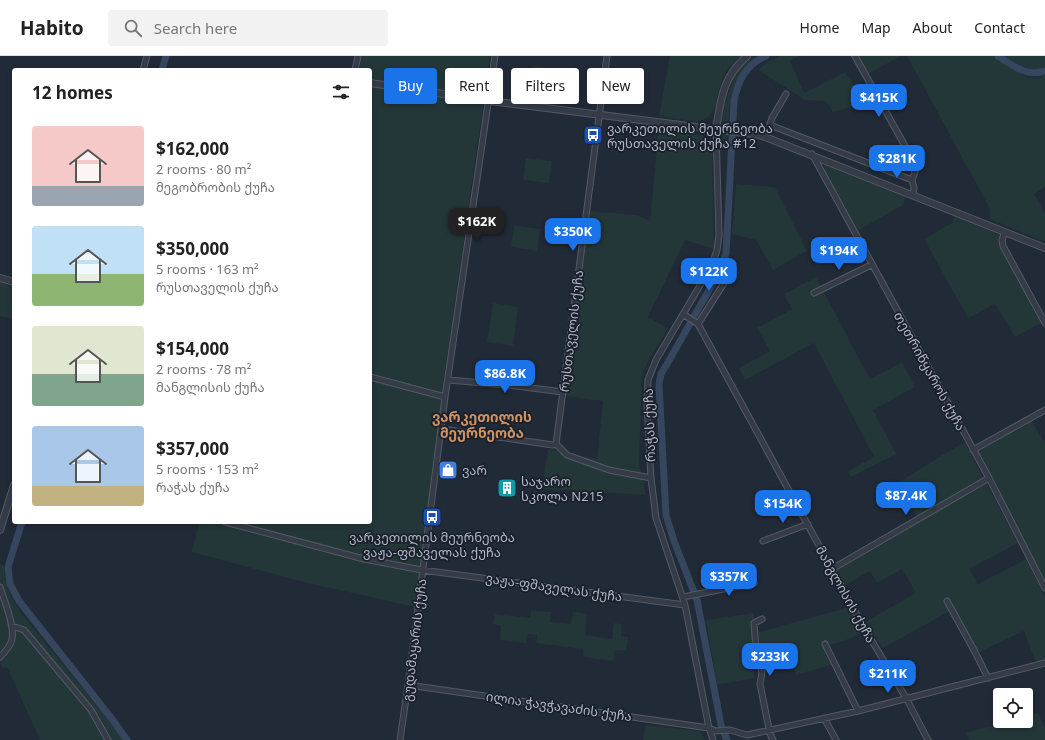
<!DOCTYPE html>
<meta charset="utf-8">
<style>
:root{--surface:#fff;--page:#f2f2f2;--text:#222;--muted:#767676;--line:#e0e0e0;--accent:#1a73e8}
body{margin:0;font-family:"Noto Sans","Noto Sans Georgian",sans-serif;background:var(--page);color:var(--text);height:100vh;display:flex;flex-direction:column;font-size:15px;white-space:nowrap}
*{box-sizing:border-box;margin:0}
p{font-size:13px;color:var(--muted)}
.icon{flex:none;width:22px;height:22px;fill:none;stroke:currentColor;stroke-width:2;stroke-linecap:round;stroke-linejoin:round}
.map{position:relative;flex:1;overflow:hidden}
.sheet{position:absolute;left:12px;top:12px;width:360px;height:456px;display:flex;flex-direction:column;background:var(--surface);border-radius:4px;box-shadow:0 2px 6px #0003}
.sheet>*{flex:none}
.top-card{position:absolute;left:384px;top:12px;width:380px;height:36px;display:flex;gap:8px}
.buttons{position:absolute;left:993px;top:632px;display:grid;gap:8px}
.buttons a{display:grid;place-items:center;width:40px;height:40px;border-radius:4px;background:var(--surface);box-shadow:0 2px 6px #0003;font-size:20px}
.price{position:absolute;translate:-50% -34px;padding:0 9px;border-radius:8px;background:var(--accent);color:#fff;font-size:13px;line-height:26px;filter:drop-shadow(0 1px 2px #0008)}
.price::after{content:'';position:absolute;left:50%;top:24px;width:12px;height:9px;margin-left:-6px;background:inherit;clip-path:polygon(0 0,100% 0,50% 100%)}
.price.selected{background:#222;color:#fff}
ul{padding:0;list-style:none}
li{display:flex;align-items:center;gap:12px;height:100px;padding:0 20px}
li span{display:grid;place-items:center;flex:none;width:112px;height:80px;border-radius:4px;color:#555}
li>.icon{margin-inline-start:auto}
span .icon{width:48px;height:48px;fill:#fffc;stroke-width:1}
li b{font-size:17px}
h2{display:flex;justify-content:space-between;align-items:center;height:48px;padding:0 20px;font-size:17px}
.chip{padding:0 14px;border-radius:4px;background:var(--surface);box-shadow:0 2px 6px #0003;font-size:14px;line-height:36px}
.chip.selected{background:var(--accent);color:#fff}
header{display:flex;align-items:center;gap:24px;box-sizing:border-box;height:56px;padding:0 20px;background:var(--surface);border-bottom:1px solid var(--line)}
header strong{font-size:19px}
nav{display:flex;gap:22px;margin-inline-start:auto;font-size:14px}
.search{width:280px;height:36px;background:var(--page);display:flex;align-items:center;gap:10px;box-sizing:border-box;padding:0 14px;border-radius:4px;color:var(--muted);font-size:15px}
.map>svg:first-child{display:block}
</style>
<header>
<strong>Habito</strong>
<div class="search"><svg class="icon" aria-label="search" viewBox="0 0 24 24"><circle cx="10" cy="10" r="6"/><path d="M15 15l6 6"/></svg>Search here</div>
<nav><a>Home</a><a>Map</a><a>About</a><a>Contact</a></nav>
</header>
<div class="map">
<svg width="1045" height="684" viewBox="0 0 1045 684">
<rect width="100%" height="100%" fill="#212a37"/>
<!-- green -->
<path fill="#233638" d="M361,0H490L442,335L415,551L312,528L191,496L200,466H370V14H359Z
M670,0H740C734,6 726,13 723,21C717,34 718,63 699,65C692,66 668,61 659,60Z
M756,0H761C725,18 730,58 727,93C714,80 729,27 739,13C743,8 750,3 756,0Z
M780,0H799L790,5L804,37L845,16L864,47L833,56L826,45L805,44L758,14L768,6Z
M850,0H900L862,22Z
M907,0H993L1027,21L1037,22L1045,19V131L1034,138L1045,157V186L990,163V153Z
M1005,0H1045V12C1029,18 1018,8 1005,0Z
M534,10L560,13L557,35L531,32Z
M659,70L702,79L710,84L712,91L714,193L685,184L648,261L668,272L646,309L642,320L639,407L646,439L542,433L548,393L597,403L603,345L565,340L590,155L637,159L650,165Z
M526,102L552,105L549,127L523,124Z
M826,108L906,141L903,149L856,176L824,117L823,112Z
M736,128L775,131L807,195L773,214L756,184L732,178Z
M955,160L1001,179V191L1041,267L1015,281L995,248L968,262L924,183L952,167Z
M514,169L540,173L537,195L511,191Z
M816,221L870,323L902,306L915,331L873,354L896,398L851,421L848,415L874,401L814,287L745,324L739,312L770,295L757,272L792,253L784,238Z
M0,227L14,231V263L0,260Z
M493,247L518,251L513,290L487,286Z
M1031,364L1045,387V524L976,394Z
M964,386L1018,487L969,513L978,528L1026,503L1045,540V605L1036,607L1024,575L975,598L950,555L883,592L865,566L916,537L902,513L877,527L870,515L844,530L833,508L917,460L899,426Z
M0,508L4,510C6,533 9,537 21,557L111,667L123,684H40L7,611L3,613L0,606Z
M850,551L863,576L844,585L822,591L831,609L796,619L788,596L752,605L755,622L717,629L706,564L753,557L759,576Z
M531,554L551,556L550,566L571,568L573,556L587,558L585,579L612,583L614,567L622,568L621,580L628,581L626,595L615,594L613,605L583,601V593L536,587L537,579L528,578L527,587L500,584L501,570L493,568L495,558L530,562Z
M1038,657L1045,672V684H970L966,677L1009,665H1026V660Z
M645,669L700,675L705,684H643Z"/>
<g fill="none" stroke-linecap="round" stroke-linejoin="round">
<!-- canal -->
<path stroke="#35465e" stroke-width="7" d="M998,0C1013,10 1027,21 1045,15
M162,14L166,0
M22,466L8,511L10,528L19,545L112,663L127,684
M727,684L721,669L697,544L674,485L666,459L659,328L661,318L667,308L717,220L726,198L734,45C738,24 746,9 766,0"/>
<defs>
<path id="minor" d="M855,0L910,99L915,116L912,124
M143,14L147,0
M355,14L358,0
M786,38L772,62L770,68L775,71L912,124L914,131L913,139
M812,98L989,422L1045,532
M1005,176L1002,184L1003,190L1045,267
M814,237L871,209
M683,258L698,268L863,570L906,642L928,684
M698,268L733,213
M370,321L445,341
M448,324L508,329L563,336
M442,373L553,389L556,388
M556,388L607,0
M556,388L567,399L609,414L651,422
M973,394L1045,354
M225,466L364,503L422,514L685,549
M763,485L808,468
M832,513L989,422
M0,531C4,544 15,570 12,583C11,589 4,597 0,601
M683,541L754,527
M947,545L975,596L988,622
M762,563L754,567L756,593L762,616L760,628L770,678L773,684
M12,570L24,574L91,654L108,684
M825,588L858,655
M408,629L709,672L715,675L730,674L747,679L858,655L1045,607
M824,662L836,684
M400,684L408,629L445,341L495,0
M713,684L709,672L685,549L656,462L651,422L647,348L648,324L656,304L712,209L717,194L719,179L716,74"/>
<path id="tertiary" d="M370,27L490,45L760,79L1045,192
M716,74C721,43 722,22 747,0
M0,222L14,226
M0,474L14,429"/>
</defs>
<!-- minor casing -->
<use href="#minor" stroke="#525a65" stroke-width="7"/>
<!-- tertiary casing -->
<use href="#tertiary" stroke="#525a65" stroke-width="8"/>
<!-- minor -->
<use href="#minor" stroke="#353c48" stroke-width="5"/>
<!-- tertiary -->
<use href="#tertiary" stroke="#353c48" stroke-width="6"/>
</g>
<!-- icons -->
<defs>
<symbol id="bus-square" viewBox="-11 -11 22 22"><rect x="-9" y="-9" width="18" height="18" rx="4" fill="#1a4fb4" stroke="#1a212c"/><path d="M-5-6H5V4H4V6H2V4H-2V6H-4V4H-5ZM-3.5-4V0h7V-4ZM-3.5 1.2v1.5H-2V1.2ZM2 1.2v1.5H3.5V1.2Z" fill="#fff"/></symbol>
<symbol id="shop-square" viewBox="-11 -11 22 22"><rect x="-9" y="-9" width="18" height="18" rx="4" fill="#3f7fe0" stroke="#1a212c"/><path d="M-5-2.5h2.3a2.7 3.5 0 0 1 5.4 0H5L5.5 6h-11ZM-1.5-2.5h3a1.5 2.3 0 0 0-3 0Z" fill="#fff"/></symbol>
<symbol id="building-square" viewBox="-11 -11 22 22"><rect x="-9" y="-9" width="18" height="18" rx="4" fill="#0f9aa8" stroke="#1a212c"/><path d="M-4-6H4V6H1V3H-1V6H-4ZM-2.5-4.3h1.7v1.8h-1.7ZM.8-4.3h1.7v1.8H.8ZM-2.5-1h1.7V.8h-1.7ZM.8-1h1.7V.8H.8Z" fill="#fff"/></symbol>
</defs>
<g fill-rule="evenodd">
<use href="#bus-square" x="582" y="68" width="22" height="22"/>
<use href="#shop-square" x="437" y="403" width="22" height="22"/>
<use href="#building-square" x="496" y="421" width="22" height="22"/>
<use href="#bus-square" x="421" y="450" width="22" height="22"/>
</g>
<g text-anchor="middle" stroke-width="3.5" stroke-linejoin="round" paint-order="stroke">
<!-- poi labels -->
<g font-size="13" fill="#afb7c4" stroke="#1a212c" text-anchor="start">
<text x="607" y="77">ვარკეთილის მეურნეობა<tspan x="607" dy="15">რუსთაველის ქუჩა #12</tspan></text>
<text x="462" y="419">ვარ</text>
<text x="521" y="430">საჯარო<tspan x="521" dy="15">სკოლა N215</tspan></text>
<text x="432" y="486" text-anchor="middle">ვარკეთილის მეურნეობა<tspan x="432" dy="15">ვაჟა-ფშაველას ქუჩა</tspan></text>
</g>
<!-- street labels -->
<g font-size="13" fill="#afb7c4" stroke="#1a212c">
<text transform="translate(571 275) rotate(-83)" y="5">რუსთაველის ქუჩა</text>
<text transform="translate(930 315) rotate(61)" y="5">თეთრიწყაროს ქუჩა</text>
<text transform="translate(649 369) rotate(-92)" y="5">რაჭას ქუჩა</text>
<text transform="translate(554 531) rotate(8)" y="5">ვაჟა-ფშაველას ქუჩა</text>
<text transform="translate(846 538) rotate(61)" y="5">მანგლისის ქუჩა</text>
<text transform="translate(414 584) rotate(-83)" y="5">გუდამაყარის ქუჩა</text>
<text transform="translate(559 650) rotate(8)" y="5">ილია ჭავჭავაძის ქუჩა</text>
</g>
<!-- neighbourhood labels -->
<g font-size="14" font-weight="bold" fill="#cf9160" stroke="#1a212c">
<text x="482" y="366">ვარკეთილის<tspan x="482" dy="16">მეურნეობა</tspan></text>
</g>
</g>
</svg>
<div class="buttons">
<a><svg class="icon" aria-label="locate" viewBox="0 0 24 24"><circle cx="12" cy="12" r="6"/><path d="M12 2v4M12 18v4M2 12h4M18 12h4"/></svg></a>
</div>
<b class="price" style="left:879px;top:62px">$415K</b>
<b class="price" style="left:897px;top:123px">$281K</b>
<b class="price selected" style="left:477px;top:186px">$162K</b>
<b class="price" style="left:573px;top:196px">$350K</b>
<b class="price" style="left:839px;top:215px">$194K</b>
<b class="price" style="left:709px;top:236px">$122K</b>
<b class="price" style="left:505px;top:338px">$86.8K</b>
<b class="price" style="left:906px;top:460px">$87.4K</b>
<b class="price" style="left:783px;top:468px">$154K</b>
<b class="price" style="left:729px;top:541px">$357K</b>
<b class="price" style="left:770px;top:621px">$233K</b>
<b class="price" style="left:888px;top:638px">$211K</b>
<div class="top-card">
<a class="chip selected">Buy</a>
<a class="chip">Rent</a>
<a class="chip">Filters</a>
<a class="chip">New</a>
</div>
<section class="sheet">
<h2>12 homes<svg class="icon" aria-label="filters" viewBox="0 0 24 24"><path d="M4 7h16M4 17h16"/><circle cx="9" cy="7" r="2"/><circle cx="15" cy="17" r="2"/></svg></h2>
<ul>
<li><span style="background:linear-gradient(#f6c9c9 75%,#9aa5b1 0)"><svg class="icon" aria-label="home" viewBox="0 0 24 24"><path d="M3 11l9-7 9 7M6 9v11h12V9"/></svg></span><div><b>$162,000</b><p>2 rooms · 80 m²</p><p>მეგობრობის ქუჩა</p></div></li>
<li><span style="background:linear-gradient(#bfe0f5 60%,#8fb573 0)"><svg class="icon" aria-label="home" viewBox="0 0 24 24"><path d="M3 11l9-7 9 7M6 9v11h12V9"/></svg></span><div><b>$350,000</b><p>5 rooms · 163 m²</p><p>რუსთაველის ქუჩა</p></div></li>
<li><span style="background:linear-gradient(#dfe7d0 60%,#7fa58c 0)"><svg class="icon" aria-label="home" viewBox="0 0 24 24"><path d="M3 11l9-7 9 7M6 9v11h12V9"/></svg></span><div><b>$154,000</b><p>2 rooms · 78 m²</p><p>მანგლისის ქუჩა</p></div></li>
<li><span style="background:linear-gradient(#a9c7e8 75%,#c2b280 0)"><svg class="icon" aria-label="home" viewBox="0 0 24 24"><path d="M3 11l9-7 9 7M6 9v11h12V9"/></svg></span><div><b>$357,000</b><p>5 rooms · 153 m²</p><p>რაჭას ქუჩა</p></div></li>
</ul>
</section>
</div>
